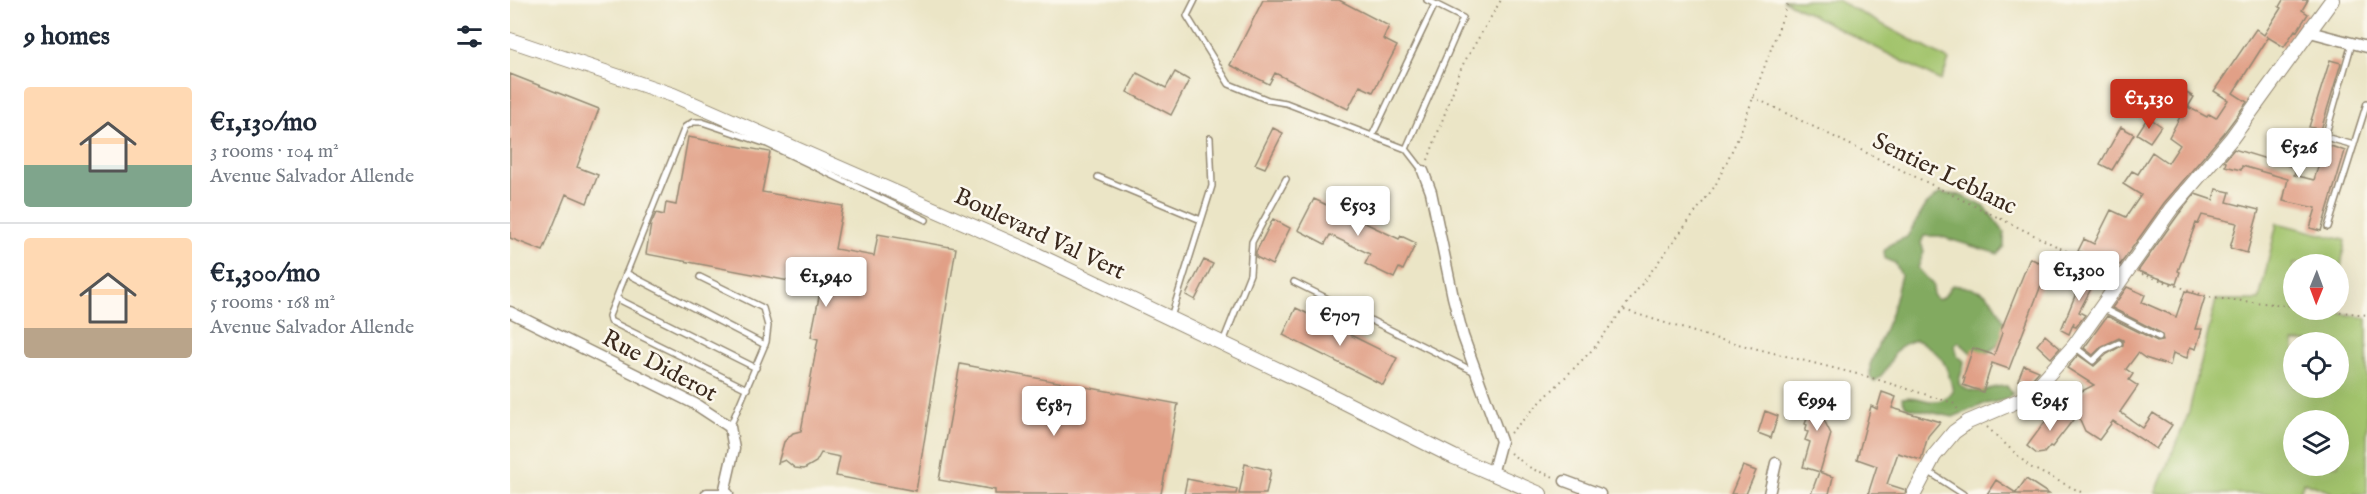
<!DOCTYPE html>
<meta charset="utf-8">
<style>
:root{--surface:#fff;--page:#f6f6f7;--text:#1f2937;--muted:#747a83;--line:#e0e1e3;--accent:#c8321e}
body{margin:0;font-family:"IM FELL English",serif;background:var(--page);color:var(--text);height:100vh;display:flex;flex-direction:column;font-size:22px;white-space:nowrap}
*{box-sizing:border-box;margin:0}
p{font-size:20px;color:var(--muted)}
.icon{flex:none;width:33px;height:33px;fill:none;stroke:currentColor;stroke-width:2;stroke-linecap:round;stroke-linejoin:round}
.map{position:relative;flex:1;overflow:hidden}
.side{display:flex;flex-direction:column;background:var(--surface);width:510px}
.side>*{flex:none}
.needle{width:39px;rotate:181deg}
.buttons{position:absolute;left:1773px;top:254px;display:grid;gap:12px}
.buttons a{display:grid;place-items:center;width:66px;height:66px;border-radius:50%;background:var(--surface);box-shadow:0 6px 24px #0002;font-size:30px}
.price{position:absolute;translate:-50% -51px;padding:0 14px;border-radius:6px;background:#fff;color:#222;font-size:20px;line-height:39px;filter:drop-shadow(0 2px 3px #0008)}
.price::after{content:'';position:absolute;left:50%;top:36px;width:18px;height:14px;margin-left:-9px;background:inherit;clip-path:polygon(0 0,100% 0,50% 100%)}
.price.selected{background:var(--accent);color:#fff}
ul{padding:0;list-style:none}
li{display:flex;align-items:center;gap:18px;height:150px;padding:0 24px}
li+li{border-top:2px solid var(--line)}
li span{display:grid;place-items:center;flex:none;width:168px;height:120px;border-radius:6px;color:#555}
li>.icon{margin-inline-start:auto}
span .icon{width:72px;height:72px;fill:#fffc;stroke-width:1}
li b{font-size:26px}
h2{display:flex;justify-content:space-between;align-items:center;height:72px;padding:0 24px;font-size:26px}
main{display:flex;flex:1;min-height:0}
.map>svg:first-child{display:block}
</style>
<main>
<section class="side">
<h2>9 homes<svg class="icon" aria-label="filters" viewBox="0 0 24 24"><path d="M4 7h16M4 17h16"/><circle cx="9" cy="7" r="2"/><circle cx="15" cy="17" r="2"/></svg></h2>
<ul>
<li><span style="background:linear-gradient(#ffd9b3 65%,#7fa58c 0)"><svg class="icon" aria-label="home" viewBox="0 0 24 24"><path d="M3 11l9-7 9 7M6 9v11h12V9"/></svg></span><div><b>€1,130/mo</b><p>3 rooms · 104 m²</p><p>Avenue Salvador Allende</p></div></li>
<li><span style="background:linear-gradient(#ffd9b3 75%,#b9a48a 0)"><svg class="icon" aria-label="home" viewBox="0 0 24 24"><path d="M3 11l9-7 9 7M6 9v11h12V9"/></svg></span><div><b>€1,300/mo</b><p>5 rooms · 168 m²</p><p>Avenue Salvador Allende</p></div></li>
</ul>
</section>
<div class="map">
<svg width="1857" height="494" viewBox="0 0 1857 494">
<rect width="100%" height="100%" fill="#fbf7ec"/>
<filter id="ink" filterUnits="userSpaceOnUse"><feTurbulence type="fractalNoise" baseFrequency=".0167" numOctaves="2"/><feDisplacementMap in="SourceGraphic" scale="12" xChannelSelector="R" yChannelSelector="G"/><feConvolveMatrix kernelMatrix="1 2 1 2 8 2 1 2 1" color-interpolation-filters="sRGB"/></filter>
<filter id="wash" filterUnits="userSpaceOnUse"><feTurbulence type="fractalNoise" baseFrequency=".008" numOctaves="4" result="noise"/><feDisplacementMap in="SourceGraphic" scale="24" xChannelSelector="R" yChannelSelector="G"/><feGaussianBlur stdDeviation="1.35" result="paint"/><feColorMatrix in="noise" values="0 0 0 0 0 0 0 0 0 0 0 0 0 0 0 0 0 1.4 0 .05"/><feComposite in="paint" operator="in"/></filter>
<g filter="url(#wash)">
<rect width="100%" height="100%" fill="#ebe5c6"/>
<!-- green -->
<path fill="#a3c46d" stroke="#6f7746" stroke-width="1.5" fill-rule="evenodd" d="M1273,0H1327L1439,60L1431,81Z
M1767,223L1835,240L1829,283L1828,264H1784V309H1824V312L1857,318V494H1826L1794,482L1789,494H1645L1678,415L1706,300H1749ZM1784,342H1828V387H1784ZM1784,420H1828V465H1784Z"/>
<!-- forest -->
<path fill="#82aa60" stroke="#5e6a3f" stroke-width="1.5" d="M1430,193L1450,195L1475,207L1494,232V247L1488,254L1429,236H1414L1411,243L1414,251L1408,268L1423,285V295L1428,300L1434,297L1442,285C1479,290 1480,293 1496,325C1489,346 1486,351 1465,357L1449,342L1445,345L1447,355L1454,361C1454,370 1449,375 1449,384C1468,400 1477,385 1497,386L1502,394L1497,399L1472,405L1443,417L1396,407L1392,398C1414,393 1421,412 1443,392C1438,366 1432,351 1406,340C1401,342 1392,344 1388,349C1378,361 1380,370 1364,382L1360,377V365L1381,314L1391,275L1385,263L1375,259L1374,251L1381,244L1397,237L1416,205Z"/>
<g id="blocks">
<!-- building -->
<path fill="#e1a087" d="M753,0H829L879,26L873,39L887,46L863,92L850,86L838,109L765,73L759,84L720,65Z
M1773,0H1798L1792,10L1798,14L1787,31L1785,30L1774,47L1756,36L1758,38L1723,93L1737,102L1714,133L1654,203L1610,265L1568,251L1574,239L1584,244L1601,210L1616,217L1631,195L1613,184L1622,171L1628,174L1642,152L1658,163L1670,145L1659,137L1676,106L1697,117L1699,114L1706,118L1718,100L1704,91L1746,29L1754,35L1771,8L1769,7Z
M1820,60L1831,63L1811,130L1799,127Z
M665,72L679,80L661,115L617,92L627,73L656,88Z
M0,74L89,109L67,167L88,175L77,203L56,194L33,251L0,238Z
M1667,88L1684,97L1678,107L1661,98Z
M1638,117L1651,126L1640,142L1627,134Z
M1611,127L1624,134L1602,170L1590,164Z
M763,128L773,133L755,168L745,164Z
M178,137L260,152L252,192L333,206L325,249L364,256L368,234L446,248L406,491L326,476L330,457L311,453L306,462L294,469L285,468L275,460L268,463L274,442L283,433L291,431L308,339L301,337L311,287L136,254L141,224L146,213L154,215L156,203L166,205Z
M1815,144L1835,151L1811,231L1800,228L1806,208L1773,201L1778,179L1732,166L1731,170L1715,166L1716,162L1714,161L1724,149L1786,168L1784,175L1804,180Z
M1706,189L1720,192L1717,202L1749,210L1737,253L1720,248L1727,223L1692,215L1688,224L1686,223L1668,271L1670,272L1666,284L1628,271L1668,215L1685,194L1703,200Z
M804,199L889,239L891,236L906,243L893,270L889,268L884,278L855,264L860,254L820,235L815,244L788,230Z
M763,219L780,228L762,265L746,257V252Z
M1520,258L1538,267L1499,369L1482,363L1473,392L1453,385L1455,378H1453L1463,348L1484,355L1492,333L1491,330Z
M694,260L703,264L685,300L676,295Z
M1576,269L1588,275L1569,312L1575,315L1566,327L1563,326L1564,322L1559,334L1551,330Z
M1617,287L1635,295L1632,302L1666,317L1675,291L1695,297L1685,329H1692L1686,349L1680,347L1677,358L1663,353L1660,366L1635,358L1628,353L1616,369L1623,374L1619,380L1628,386L1610,412L1633,428L1643,413L1662,425L1646,449L1603,421L1589,440L1575,431L1560,397L1584,385L1557,368L1568,355L1584,366L1597,354L1613,345V340L1609,338L1592,346L1583,355L1574,348L1597,316L1647,341L1653,340L1651,333L1602,308Z
M786,308L887,358L873,385L773,335Z
M1535,335L1550,348L1541,358L1527,345Z
M450,364L668,404L651,494H485V490L429,480Z
M1514,365L1529,371L1517,385L1508,380Z
M1307,390L1321,394L1320,401L1317,403L1313,418L1321,434L1310,472L1293,467L1300,442L1295,440L1298,432L1295,431L1297,425L1295,424Z
M1372,392L1386,397L1382,408L1430,422L1418,436L1411,460L1388,453L1377,484L1396,490L1395,494H1358L1367,466L1347,459L1361,406L1367,409Z
M1546,407L1563,420L1542,447L1540,446L1534,453L1527,454L1517,446Z
M1255,411L1268,416L1261,438L1248,433Z
M735,464L761,470L756,494H729Z
M1233,466L1246,471L1236,494H1221Z
M1309,472L1323,477L1319,494H1301Z
M677,479L727,489L726,494H674Z
M1516,479L1539,494H1477L1486,480L1506,493Z"/>
</g>
</g>
<g filter="url(#ink)">
<use href="#blocks" fill-opacity="0" stroke="#938872" stroke-width="1.5"/>
<g fill="none" stroke-linecap="round" stroke-linejoin="round">
<defs>
<path id="service" d="M685,0L677,16L719,84L758,100L776,103L896,149
M1842,43L1815,137L1844,145
M862,136L925,4
M913,171L896,149L953,18L917,0
M588,177L691,220
M1818,227L1857,103
M116,273L255,345
M190,277L253,308L258,326L256,342L220,427
M784,282L965,372
M106,298L246,368
M1592,308L1649,337
M661,317L702,186L700,138
M713,342L740,274L742,242L776,179
M1565,347L1583,361L1594,350L1609,343
M237,389L100,321L99,316L175,127L183,122H192L257,144L416,220
M1416,470L1453,494"/>
<path id="minor" d="M1800,32L1857,47
M913,171L921,192L943,297L953,336L991,441L982,474
M0,312L185,404L220,427L224,449L214,493
M1055,481L1090,494
M197,494H218
M1259,494L1266,463"/>
<path id="tertiary" d="M0,40L163,95L517,250L802,386L944,457L1030,494
M1404,494L1424,456L1444,432L1458,422L1519,396L1564,346L1661,209L1721,139L1822,0"/>
</defs>
<!-- service casing -->
<use href="#service" stroke="#938872" stroke-width="8"/>
<!-- minor casing -->
<use href="#minor" stroke="#938872" stroke-width="13"/>
<!-- tertiary casing -->
<use href="#tertiary" stroke="#938872" stroke-width="16"/>
<!-- path -->
<path stroke="#938872" stroke-width="2" stroke-dasharray="1.5 4.5" stroke-linecap="butt" d="M1243,97L1599,272
M918,160L952,66L991,0
M1632,274L1702,298L1784,306
M1806,309L1857,315
M1114,310L1200,337L1359,377L1443,403L1449,411
M1477,427L1520,467L1575,494
M1000,433L1084,348L1205,186L1229,136L1279,0
M1000,453L1022,469L1044,477"/>
<!-- service -->
<use href="#service" stroke="#fff" stroke-width="5"/>
<!-- minor -->
<use href="#minor" stroke="#fff" stroke-width="10"/>
<!-- tertiary -->
<use href="#tertiary" stroke="#fff" stroke-width="14"/>
</g>
</g>
<g text-anchor="middle" stroke-width="5" stroke-linejoin="round" paint-order="stroke">
<!-- street labels -->
<g font-size="24" fill="#3b2a1e" stroke="#fbf7ec">
<text transform="translate(1435 173) rotate(26)" y="8">Sentier Leblanc</text>
<text transform="translate(530 233) rotate(25)" y="8">Boulevard Val Vert</text>
<text transform="translate(150 365) rotate(28)" y="8">Rue Diderot</text>
</g>
</g>
</svg>
<div class="buttons">
<a><svg class="needle" viewBox="-14 -14 28 28"><path d="M0-13l5 13h-10z" fill="#e53935"/><path d="M0 13l5-13h-10z" fill="#747a83"/></svg></a>
<a><svg class="icon" aria-label="locate" viewBox="0 0 24 24"><circle cx="12" cy="12" r="6"/><path d="M12 2v4M12 18v4M2 12h4M18 12h4"/></svg></a>
<a><svg class="icon" aria-label="layers" viewBox="0 0 24 24"><path d="M12 4l9 5-9 5-9-5zM3 14l9 5 9-5"/></svg></a>
</div>
<b class="price selected" style="left:1639px;top:130px">€1,130</b>
<b class="price" style="left:1789px;top:179px">€526</b>
<b class="price" style="left:848px;top:237px">€503</b>
<b class="price" style="left:1569px;top:302px">€1,300</b>
<b class="price" style="left:316px;top:308px">€1,940</b>
<b class="price" style="left:830px;top:347px">€707</b>
<b class="price" style="left:1307px;top:432px">€994</b>
<b class="price" style="left:1540px;top:432px">€945</b>
<b class="price" style="left:544px;top:437px">€587</b>
</div>
</main>
